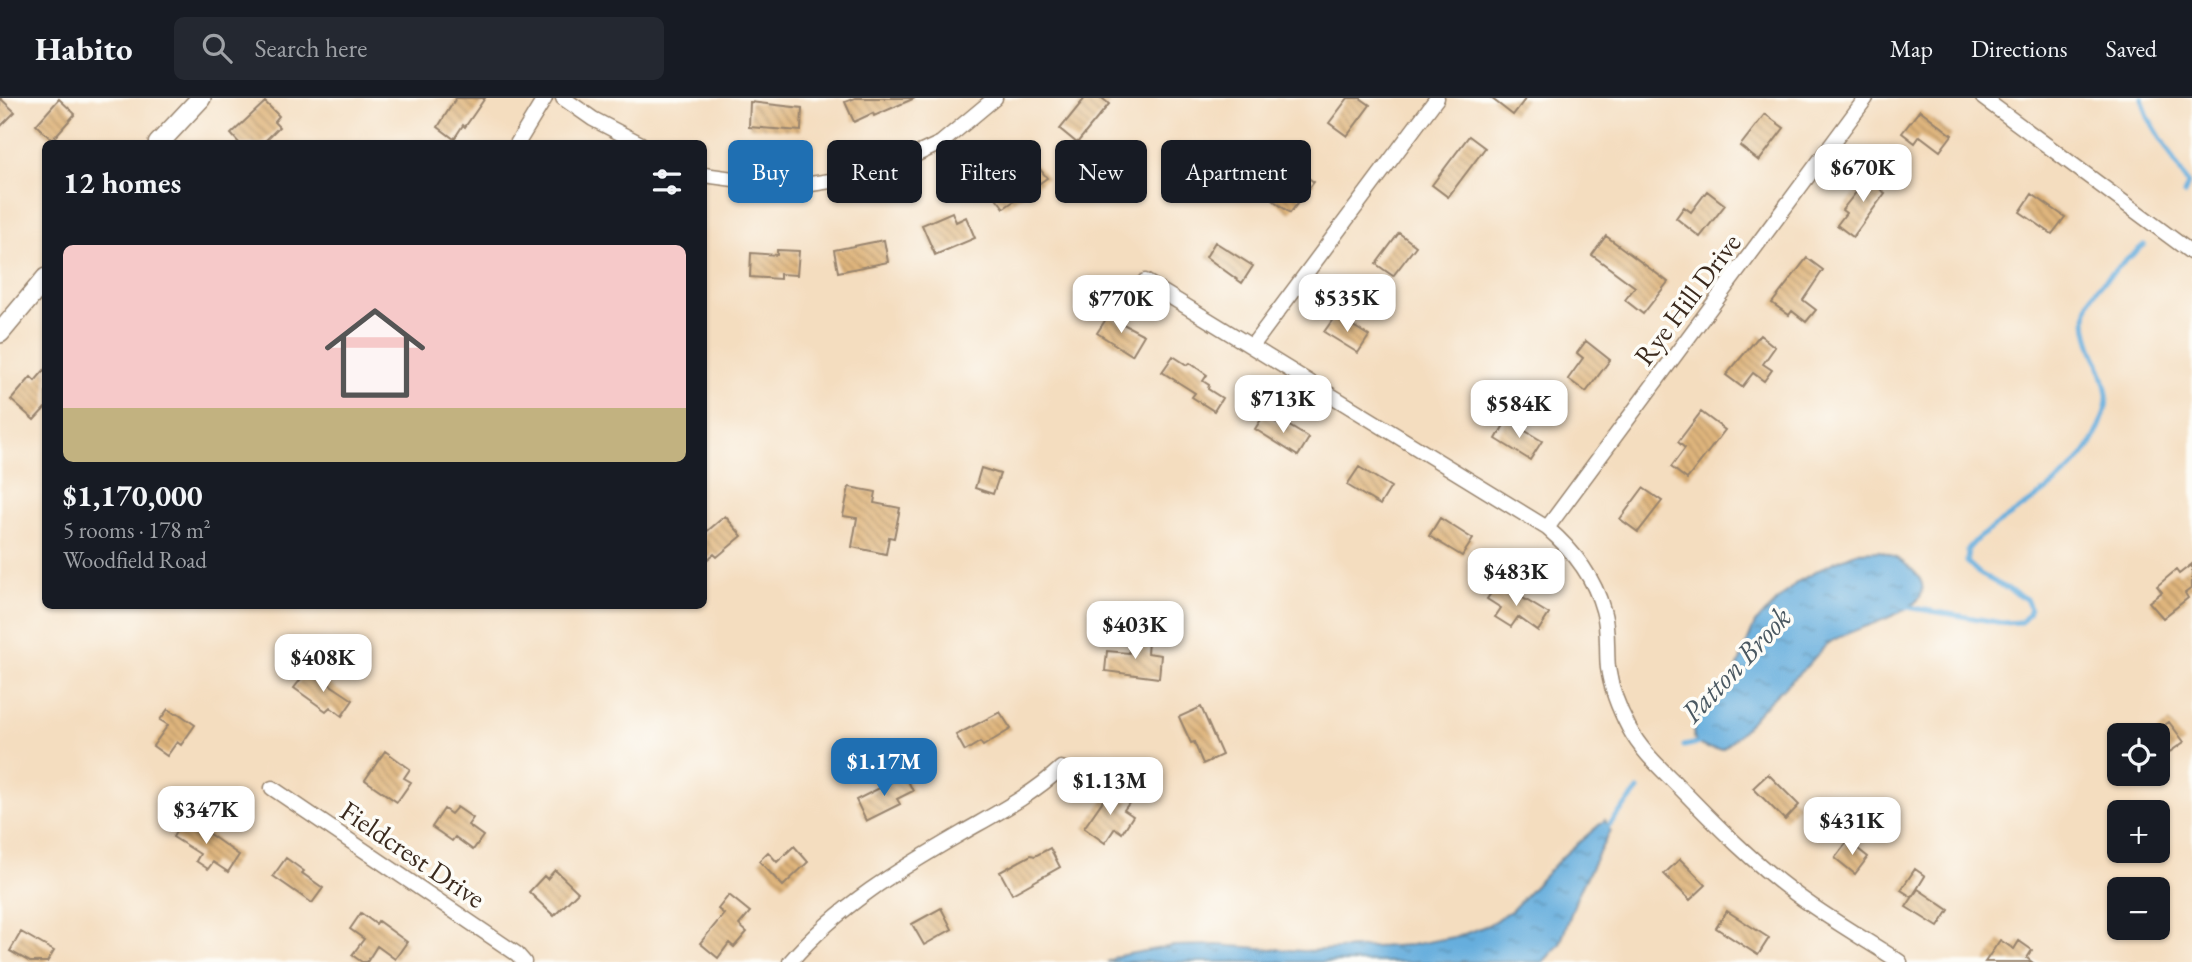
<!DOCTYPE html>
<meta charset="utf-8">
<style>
:root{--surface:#171b24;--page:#242831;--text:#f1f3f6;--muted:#9ea1a6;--line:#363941;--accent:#1f6fb2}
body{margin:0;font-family:"EB Garamond",serif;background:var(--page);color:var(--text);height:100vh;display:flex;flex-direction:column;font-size:26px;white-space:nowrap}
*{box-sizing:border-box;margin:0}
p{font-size:23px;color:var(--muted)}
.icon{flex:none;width:38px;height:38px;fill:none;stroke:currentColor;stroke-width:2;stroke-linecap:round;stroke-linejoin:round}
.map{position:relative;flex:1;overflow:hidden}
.side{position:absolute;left:42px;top:42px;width:665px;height:469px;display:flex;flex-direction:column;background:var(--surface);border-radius:10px;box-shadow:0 2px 5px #0004}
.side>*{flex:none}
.hud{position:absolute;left:728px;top:42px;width:665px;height:63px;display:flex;gap:14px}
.fabs{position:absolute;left:2107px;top:625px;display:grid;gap:14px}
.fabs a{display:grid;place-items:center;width:63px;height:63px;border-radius:10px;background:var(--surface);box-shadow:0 2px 5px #0004;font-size:35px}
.price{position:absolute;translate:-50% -60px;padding:0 16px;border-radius:14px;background:#fff;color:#222;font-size:23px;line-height:46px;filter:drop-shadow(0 2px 4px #0008)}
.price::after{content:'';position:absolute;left:50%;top:42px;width:21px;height:16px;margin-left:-10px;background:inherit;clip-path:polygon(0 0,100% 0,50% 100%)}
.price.on{background:var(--accent);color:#fff}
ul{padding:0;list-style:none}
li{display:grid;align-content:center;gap:14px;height:371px;padding:0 21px}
li span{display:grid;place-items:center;height:217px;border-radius:10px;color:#555}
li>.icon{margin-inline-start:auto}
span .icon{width:126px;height:126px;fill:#fffc;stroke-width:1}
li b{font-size:30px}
h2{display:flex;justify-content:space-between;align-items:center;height:84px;padding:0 21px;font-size:30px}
.tag{padding:0 24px;border-radius:10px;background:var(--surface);box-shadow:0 2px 5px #0004;font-size:24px;line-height:63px}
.tag.on{background:var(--accent);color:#fff}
header{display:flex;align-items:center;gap:42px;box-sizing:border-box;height:98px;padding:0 35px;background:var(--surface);border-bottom:2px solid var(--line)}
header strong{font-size:33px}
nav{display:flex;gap:38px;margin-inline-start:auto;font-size:24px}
.search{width:490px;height:63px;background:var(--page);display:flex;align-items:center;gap:18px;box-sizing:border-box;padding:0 24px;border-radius:10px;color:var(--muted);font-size:26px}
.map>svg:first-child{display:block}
</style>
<header>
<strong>Habito</strong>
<div class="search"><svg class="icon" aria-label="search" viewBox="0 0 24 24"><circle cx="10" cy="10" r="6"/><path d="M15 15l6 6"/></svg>Search here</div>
<nav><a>Map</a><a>Directions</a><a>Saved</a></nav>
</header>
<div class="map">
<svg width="2192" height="864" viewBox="0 0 2192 864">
<defs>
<pattern id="water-ripples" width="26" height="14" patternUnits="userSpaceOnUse" patternTransform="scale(1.75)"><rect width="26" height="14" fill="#66aedd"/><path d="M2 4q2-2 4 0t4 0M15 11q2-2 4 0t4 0" fill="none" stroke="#558eb3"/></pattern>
<pattern id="building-back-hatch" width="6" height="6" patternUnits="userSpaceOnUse" patternTransform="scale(1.75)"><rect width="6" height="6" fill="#dfb57d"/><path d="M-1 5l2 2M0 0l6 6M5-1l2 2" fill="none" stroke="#b69366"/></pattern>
</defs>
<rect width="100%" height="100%" fill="#fdfcf7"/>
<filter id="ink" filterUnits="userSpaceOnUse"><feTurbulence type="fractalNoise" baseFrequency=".0143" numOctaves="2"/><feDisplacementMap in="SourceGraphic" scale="14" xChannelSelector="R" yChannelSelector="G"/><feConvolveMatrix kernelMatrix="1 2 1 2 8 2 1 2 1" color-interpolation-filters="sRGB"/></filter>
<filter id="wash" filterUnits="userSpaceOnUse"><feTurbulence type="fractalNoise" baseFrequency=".00686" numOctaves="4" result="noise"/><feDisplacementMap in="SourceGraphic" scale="28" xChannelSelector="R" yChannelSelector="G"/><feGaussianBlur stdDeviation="1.57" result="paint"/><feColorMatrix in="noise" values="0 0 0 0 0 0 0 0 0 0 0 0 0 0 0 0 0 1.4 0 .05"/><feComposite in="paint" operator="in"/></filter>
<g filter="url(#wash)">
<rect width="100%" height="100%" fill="#f4ddbf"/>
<!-- water -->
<path fill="url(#water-ripples)" stroke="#506c7e" stroke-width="2" d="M1879,453C1893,455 1927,477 1922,494C1917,517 1849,530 1829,545C1821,551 1814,561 1807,568C1791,583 1775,597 1760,613C1748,626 1737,641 1722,651C1703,652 1688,646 1695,624L1735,575L1755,525L1797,484L1832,465L1858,454Z
M1605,722L1610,733L1578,796L1560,846L1543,864H1107L1118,858L1172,848L1217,847L1303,853L1411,847L1459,838L1488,827L1512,812L1563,758Z"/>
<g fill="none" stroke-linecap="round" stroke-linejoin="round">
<!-- stream -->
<path stroke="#66aedd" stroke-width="5" d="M2142,0L2148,19L2188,86L2184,96
M1903,507L1907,509L2003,525L2022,524L2028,516L2030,510L2026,501L1980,476L1967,464L1968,451L1977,441C2015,412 2075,382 2096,337C2101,327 2108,308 2107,296C2103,264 2075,232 2091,200C2099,184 2130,159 2144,147
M1684,648L1698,645L1703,640
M1605,732L1638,692"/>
</g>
<g id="blocks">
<!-- building -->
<path fill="url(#building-back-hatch)" d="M0,0L15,14L0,29Z
M456,0H485L465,29L463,27L454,41L438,29Z
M855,0H915L874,18L873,15L854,24L845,4Z
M1085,0H1102L1109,6L1077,45L1060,31Z
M1348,0H1360L1370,7L1347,38L1329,25Z
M1491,0H1526L1513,17Z
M59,1L75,16L52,42L36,27Z
M265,4L279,18L274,24L279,29L262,46H240L231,36Z
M750,4L802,10L801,33L749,29Z
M1920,12L1952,37L1940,53L1920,38L1915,45L1902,35Z
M1765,16L1784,30L1759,63L1740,48Z
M1469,38L1485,50L1448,99L1432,87Z
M1031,60L1047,80L1004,110L990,92Z
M1297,72L1314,84L1290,115L1273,102Z
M1873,73L1888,84L1881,92L1885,95L1853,139L1837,127L1846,115L1842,112Z
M1707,93L1725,107L1700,139L1676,120L1684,109L1691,114Z
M2032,96L2065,119L2052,136L2020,114Z
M952,114L956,124L966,119L975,140L935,157L922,127Z
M1399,135L1416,148L1393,178L1376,166Z
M1606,138L1668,184L1643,216L1625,202L1635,189L1592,157Z
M884,142L888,164L838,174L834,152Z
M1215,144L1253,168L1242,185L1206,159Z
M777,152L799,153L797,177L780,176V181L750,179L751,155L777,157Z
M1807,160L1823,172L1803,202L1816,212L1806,224L1792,213L1789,217L1772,205Z
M1336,217L1369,238L1358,255L1324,234Z
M1108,218L1144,237L1132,257L1097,235Z
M1760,237L1775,249L1763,266L1772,272L1764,283L1753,275L1742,289L1726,277Z
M1586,243L1610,262L1586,294L1568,281L1583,260L1577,255Z
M1173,258L1187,267L1190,265L1207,277L1203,283L1209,287L1208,291L1222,300L1214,313L1192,299L1195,295L1162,274Z
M46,270V309L34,322L11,302L31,279L35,283Z
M1701,314L1725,332L1687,381L1671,369L1685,350L1678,344Z
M1264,317L1284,329L1286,326L1309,340L1298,358L1255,331Z
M1507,322L1542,343L1530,362L1496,341Z
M1359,369L1391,389L1380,407L1347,387Z
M981,370L1000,376L993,396L975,390Z
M849,389L876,394L874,405L900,410L894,440L889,439L886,456L852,449L857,420L843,418Z
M1643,390L1662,403L1638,434L1620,421Z
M725,418L742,438L717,459L714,456L704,464V436Z
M1440,420L1473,441L1462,458L1429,438Z
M2192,466V490L2185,495L2188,500L2163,520L2149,504L2162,494L2157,488L2176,472L2179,476Z
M1498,485L1549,516L1538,533L1518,519L1511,529L1495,519L1501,510L1487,501Z
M1131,542L1148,544L1147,555L1161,557L1159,580L1105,573L1107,553L1129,555Z
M308,572L353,602L342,618L330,609L326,613L294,590Z
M1201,609L1222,657L1203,666L1194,644L1191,645L1179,619Z
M168,611L175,616L178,615L195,627L181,647L177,644L167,658L153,648L168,627L160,622Z
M1000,614L1011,631L983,648L980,644L965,653L956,637Z
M2169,624L2184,644L2158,662V632Z
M385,653L410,671L404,680L411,684L397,704L365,682Z
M1768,676L1799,707L1785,722L1753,690Z
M905,677L913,693L897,701L900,706L866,723L856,702Z
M1111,691L1130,704L1124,712L1133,718L1122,735L1115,730L1105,745L1084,730Z
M457,709L473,720L468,727L483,738L473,752L455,739L452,743L432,729L444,711L451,716Z
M185,719L239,757L228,774L213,764L208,771L196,763L200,756L173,739Z
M1848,743L1868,759L1855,776L1835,760Z
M794,748L808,764L783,788L759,763L768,754L777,764Z
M1050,750L1060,769L1012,796L1000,774L1031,757L1035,758Z
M286,760L304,773L302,775L323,790L312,805L273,778Z
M1680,761L1706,787L1690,802L1664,776Z
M1915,771L1925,778L1912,799L1901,792Z
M555,772L578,794L554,818L529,794L544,778L547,781Z
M1918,791L1949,812L1938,829L1906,809Z
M729,797L750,814L739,827L747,834L734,849L729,845L718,860L700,845L724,816L718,811Z
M941,810L952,831L924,847L912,826Z
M1727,813L1769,840L1758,857L1716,830Z
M361,815L376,826L378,823L407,844L395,861L377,848L367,864H362L352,857L364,841L350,831Z
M21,834L54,853L47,864H30L10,853Z
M2000,842L2014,851L2019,843L2032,852L2027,860L2032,864H1985Z"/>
</g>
</g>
<g filter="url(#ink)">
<use href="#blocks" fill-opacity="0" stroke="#98846e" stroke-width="2"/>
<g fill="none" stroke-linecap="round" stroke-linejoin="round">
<defs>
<path id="street" d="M563,0L593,21L641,46
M1983,0L2192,155
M517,46L545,0
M704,77L792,89L874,76L941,45L995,0
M1145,183L1547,430C1573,452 1594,479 1603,512C1609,531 1606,551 1608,570C1611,591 1619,611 1629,630C1642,655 1665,674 1684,694C1719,730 1753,764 1793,794C1827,820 1865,841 1900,864
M1252,248L1437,0
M1547,430L1866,0
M272,690L517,856L524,864
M790,864C839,807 898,772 962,735C997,715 1032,697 1061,670"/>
<path id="secondary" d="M158,46L201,0
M0,235L46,180"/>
</defs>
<!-- street casing -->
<use href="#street" stroke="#98846e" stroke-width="17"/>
<!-- secondary casing -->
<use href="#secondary" stroke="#98846e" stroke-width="22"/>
<!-- street -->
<use href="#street" stroke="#fff" stroke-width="14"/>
<!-- secondary -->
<use href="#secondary" stroke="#fff" stroke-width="19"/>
</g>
</g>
<g text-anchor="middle" stroke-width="7" stroke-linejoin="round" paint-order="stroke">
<!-- street labels -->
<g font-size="28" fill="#3b2a1e" stroke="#fdfcf7">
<text transform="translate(1687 201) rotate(-53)" y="10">Rye Hill Drive</text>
<text transform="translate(413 756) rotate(34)" y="10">Fieldcrest Drive</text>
</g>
<!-- water labels -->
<g font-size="30" font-style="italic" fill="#4a5861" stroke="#fdfcf7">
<text transform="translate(1736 567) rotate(-47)" y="10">Patton Brook</text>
</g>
</g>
</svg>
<div class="fabs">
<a><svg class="icon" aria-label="locate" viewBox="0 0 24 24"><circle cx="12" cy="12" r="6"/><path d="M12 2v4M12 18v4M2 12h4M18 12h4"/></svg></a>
<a>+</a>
<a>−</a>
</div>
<b class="price" style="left:1863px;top:106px">$670K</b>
<b class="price" style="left:1347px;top:236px">$535K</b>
<b class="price" style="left:1121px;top:237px">$770K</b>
<b class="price" style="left:1283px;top:337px">$713K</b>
<b class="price" style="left:1519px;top:342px">$584K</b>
<b class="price" style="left:1516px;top:510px">$483K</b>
<b class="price" style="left:1135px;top:563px">$403K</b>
<b class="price" style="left:323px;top:596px">$408K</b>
<b class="price on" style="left:884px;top:700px">$1.17M</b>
<b class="price" style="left:1110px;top:719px">$1.13M</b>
<b class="price" style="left:206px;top:748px">$347K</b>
<b class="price" style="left:1852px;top:759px">$431K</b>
<div class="hud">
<a class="tag on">Buy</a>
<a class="tag">Rent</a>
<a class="tag">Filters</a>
<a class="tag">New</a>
<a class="tag">Apartment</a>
</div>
<section class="side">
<h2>12 homes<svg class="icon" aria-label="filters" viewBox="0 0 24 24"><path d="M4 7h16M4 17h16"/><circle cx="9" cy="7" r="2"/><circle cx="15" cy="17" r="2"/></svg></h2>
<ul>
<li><span style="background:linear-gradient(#f6c9c9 75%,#c2b280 0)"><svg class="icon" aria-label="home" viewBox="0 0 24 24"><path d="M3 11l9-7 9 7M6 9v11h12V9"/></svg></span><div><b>$1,170,000</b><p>5 rooms · 178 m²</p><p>Woodfield Road</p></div></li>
</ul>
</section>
</div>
